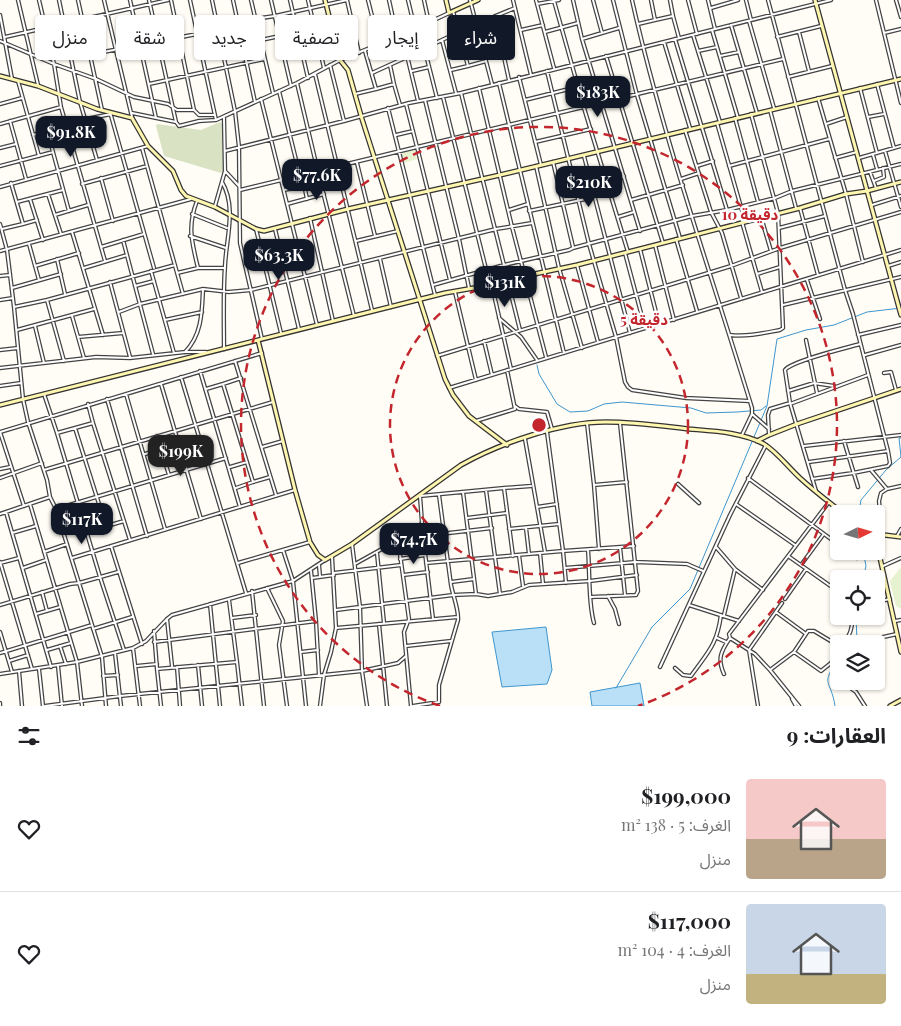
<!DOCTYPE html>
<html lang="ar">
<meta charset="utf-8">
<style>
:root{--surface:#fff;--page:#f6f6f6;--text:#202124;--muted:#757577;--line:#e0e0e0;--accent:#111827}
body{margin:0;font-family:"Playfair Display","Noto Sans Arabic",serif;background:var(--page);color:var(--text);direction:rtl;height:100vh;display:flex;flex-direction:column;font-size:19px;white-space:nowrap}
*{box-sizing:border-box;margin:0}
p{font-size:16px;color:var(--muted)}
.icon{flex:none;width:28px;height:28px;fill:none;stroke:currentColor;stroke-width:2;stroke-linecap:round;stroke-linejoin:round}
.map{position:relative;height:706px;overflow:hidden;direction:ltr}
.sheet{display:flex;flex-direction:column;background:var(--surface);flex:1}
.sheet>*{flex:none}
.hud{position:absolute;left:15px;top:15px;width:500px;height:45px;direction:rtl;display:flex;gap:10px}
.needle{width:32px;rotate:85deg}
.controls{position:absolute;left:830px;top:505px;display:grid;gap:10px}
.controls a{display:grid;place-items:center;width:55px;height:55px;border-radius:5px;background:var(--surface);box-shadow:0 1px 4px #0004;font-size:25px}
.price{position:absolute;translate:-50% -42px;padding:0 11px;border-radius:10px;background:var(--accent);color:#fff;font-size:16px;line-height:32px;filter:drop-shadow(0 1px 2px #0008)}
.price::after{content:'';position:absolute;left:50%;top:30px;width:15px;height:11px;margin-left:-8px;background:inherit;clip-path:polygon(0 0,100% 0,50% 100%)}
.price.on{background:#222;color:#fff}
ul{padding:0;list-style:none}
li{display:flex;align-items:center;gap:15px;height:125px;padding:0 15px}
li+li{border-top:1px solid var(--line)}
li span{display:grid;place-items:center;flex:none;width:140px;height:100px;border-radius:5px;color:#555}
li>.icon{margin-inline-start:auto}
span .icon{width:60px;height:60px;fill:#fffc;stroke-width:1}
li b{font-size:21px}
h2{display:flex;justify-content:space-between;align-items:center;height:60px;padding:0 15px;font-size:21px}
.chip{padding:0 18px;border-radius:5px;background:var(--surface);box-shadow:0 1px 4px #0004;font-size:18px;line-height:45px}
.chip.on{background:var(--accent);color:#fff}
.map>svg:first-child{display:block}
</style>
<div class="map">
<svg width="901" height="706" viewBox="0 0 901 706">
<rect width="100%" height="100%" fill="#fffdf5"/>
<!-- cemetery -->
<path fill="#d9e3c4" d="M220,122L223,124V171L221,173L164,156L156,126L157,124L201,130Z"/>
<!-- pitch -->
<path fill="#e6f2cf" d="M415,150L417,159L404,163L402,153Z
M901,567V609L896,606L890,581Z"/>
<!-- water -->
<path fill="#b9e0f7" stroke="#3f96cf" d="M546,627L552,670L547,684L502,687L492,632Z
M640,683L644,706H592L590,692Z"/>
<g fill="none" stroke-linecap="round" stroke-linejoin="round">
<!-- stream -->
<path stroke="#3f96cf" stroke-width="1" d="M537,365L539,374L557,404L570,412L588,411L604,404L622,402L691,408L706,413L737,412L761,410L766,406
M901,457L899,438H901
M860,514L859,512L861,500L886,470L901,457
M863,579L866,566L863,551
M854,644L857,641L856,616
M616,688L652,627L690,589L767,406L777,339L806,330L834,325L867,312L901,308
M835,706C831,678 819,687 839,658"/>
<defs>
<path id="street" d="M18,0L38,85
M39,0L54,64L61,107L105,261
M59,0L80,102L97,160
M78,0L102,110
M104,0L132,117
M130,0L156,118
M149,0L176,122
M171,0L194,110L199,115H215
M190,0L216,120L297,83L340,60L402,35L449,13
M212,0L235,111L239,147L240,243L262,339
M233,0L255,102
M251,0L273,93
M271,0L291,86
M290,0L308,78
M308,0L324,68
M347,0L359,53
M368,0L379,44
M389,0L397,37
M408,0L415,29
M424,0L429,23
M470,0L492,84
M513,0L531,75
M536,0L554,68
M573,0L582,39L640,231
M613,0L637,95L680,238
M632,0C663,138 711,273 752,408V414L742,435
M651,0L655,20L673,16L679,38
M670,0L673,16
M688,0L697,34
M708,0L715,29
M746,0L751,20
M768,0L845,290L853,314L888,451L890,463L888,466L853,473L812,479
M876,0L901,103
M896,0L901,17
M554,1L584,108L628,252
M537,4L559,0
M711,8L738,0
M453,11L468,66L486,61
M0,15L12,79
M495,16L509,80
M749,21L774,108
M476,24L515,8
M638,24L655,20
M731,25L757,113
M419,27L437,98
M521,30L543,25
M712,30L738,118
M545,32L578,23
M799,32L809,71
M602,33L619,28
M884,33L901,29
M402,35L418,101
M693,35L720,122
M5,37L168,0
M777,37L821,26
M582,39L602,33L593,0
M675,39L727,210
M261,40L351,21
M442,40L456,93
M0,41L54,64L96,79L134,97L168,104L177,110H194
M664,42L690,128
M425,48L459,32
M698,51L717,47
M606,56L663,243
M720,56L739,52
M72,58L197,34L248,20L275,16L347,0
M330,65L344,121
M390,65L394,84
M451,70L468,66
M412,71L429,67
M547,71L589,244L616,337L625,382L628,387L632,390L686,398L749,401
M372,73L407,57
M315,74L372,310
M519,77L541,165
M788,77L832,66
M18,81L39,156
M297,83L318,172L354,316
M499,83L564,353
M149,84L264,59
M877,84L894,148
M479,88L512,227L546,357
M860,88L877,153
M376,89L394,84L400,105
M279,91L300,176
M461,93L504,265
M355,94L376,89L365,51
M443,97L486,269
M818,98L846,194L863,262
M261,99L317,325
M425,100L459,239L469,288
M525,100L577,87
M0,104L22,98
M388,108L435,295
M770,110L796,208
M110,112L154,268
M132,113L176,122L179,126L199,121L216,120
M868,117L884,114
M735,118L758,202
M10,121L26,179
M717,123L745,221
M0,124L61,107
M826,124L847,117
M47,130L69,211
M685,130L711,212L722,233L741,298
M33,135L86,119L111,114
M396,135L413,131
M535,142L591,129
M0,148L16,144
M142,148L183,294
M225,151L344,121L409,103L461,93L831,0
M885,151L901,207
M873,155L877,169
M584,156L630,333
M835,158L857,152
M859,158L901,146
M553,162L573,247
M357,163L375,236
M0,166L53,152
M536,166L559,268L582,348
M697,166L713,161
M729,166L829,139
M225,171L239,186
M870,172L876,188
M302,175L307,199
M297,177L299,186
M101,178L113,221
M292,178L294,188
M287,179L290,189
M681,179L699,173
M874,181L884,177L883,168
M222,182C237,207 226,239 225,266C223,294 224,321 224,349
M607,182L624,176
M11,183L23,224L37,220
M82,184L147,166
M0,187L148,146
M240,190L417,147L406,104
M284,190L320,182
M594,191L608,186
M48,194L61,234
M30,199L43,240
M631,200L683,185
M197,201C187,226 192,243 198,268
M17,202L63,190
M287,204L324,194
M872,205L901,196
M215,206L225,171L224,118
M800,208L818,275
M509,210L528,204
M529,211L595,197
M192,214L227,228
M55,215L88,205
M618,217L634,212
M761,217L771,251
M310,218L333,321
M742,222L762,292
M0,224L7,250L14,307L23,399L28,422L47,480L50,497L56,509L102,657L106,706
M779,228L825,216
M2,229L23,224
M256,229L281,333
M275,229L299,329
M72,232L103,335
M190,236L226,248
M676,239L697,311
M123,240L153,354
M356,241L398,231
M29,244L39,280
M655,245L674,320
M101,247L144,234
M640,249L659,324
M0,251L191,199
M625,253L645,328
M57,259L65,294
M380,259L391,307
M577,265L598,342
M35,266L79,253
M888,266L901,262
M84,268L127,255
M151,271L174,353
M177,273L198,268H225
M757,274L780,267
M0,276L10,275
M450,280L417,147L783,59
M807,280L820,319
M110,282L130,357
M508,282L520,330
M433,285L504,265L569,250L573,248L692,216L727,210L775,198L792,191L901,164
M135,286L154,281
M492,286L511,369
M12,288L61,274
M455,292L476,380
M0,300L13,298
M47,300L64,361
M783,305L901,277
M14,307L47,300L175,265
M119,312L140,304L203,289L229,292L251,290L496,229L532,223
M72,316L84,358
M499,318L521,337L537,360
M165,320L202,312
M35,326L44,363
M17,330L94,309
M730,335C747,337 764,333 780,330L783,328L778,213L751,114
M858,335L901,325
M78,337L123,333
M806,340L817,393
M484,341L492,375
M0,350L18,348
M185,352C202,335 202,312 203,289
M865,355L901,345
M437,356L731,266L780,248L901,212
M235,361L276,495
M0,368L96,357L130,358L185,352H206
M200,371L240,507
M884,373L891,372L896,390
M181,377L246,593
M241,378L223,384L253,482L270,477
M161,384L201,519
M0,386L21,383
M449,388L901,250
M206,389L223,384
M788,391L814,383L834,386
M44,394L57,433L93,423L88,404
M126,394L165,529
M107,399L147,536
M790,404L868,375
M515,406L519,409L547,412L552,429
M752,414L769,429
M476,421L515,409L507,370
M93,423L130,540
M587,423L594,485L627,482
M75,428L106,526L88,532
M0,432L262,353
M0,432L24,506
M547,432L563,551L634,546
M57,433L100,577L124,650
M769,435L768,415L770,409L790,403
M157,436L169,475
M525,439L545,552
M844,441L858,487
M804,446L901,435
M262,447L283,441
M145,454L161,449
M809,462L888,451
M230,467L247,462
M0,469L10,467
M44,470L273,402
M871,470L887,489
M0,478L42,463
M748,478L839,545
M678,484L699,503
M594,485L599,549
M236,488L253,482
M504,488L531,486
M486,490L500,594
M816,491L790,403L785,370C791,361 846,348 860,344
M420,496L504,488L513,556
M420,496L423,536L433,619
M30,504L77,662L82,706
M736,504L795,545
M537,507L557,504
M56,509L226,458
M6,512L51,667
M0,514L50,497
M467,518L507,513
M107,526L124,521
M526,528L529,554
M509,529L559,524
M12,533L36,526
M882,533L879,501L881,493L887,489L901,486
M423,536L492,528
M897,536L901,529
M398,540L409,619L404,632L411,706
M352,544L360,607L362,671L367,706
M111,546L142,644
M620,547L625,595
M716,547L735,569L763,590
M283,550L293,581L306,706
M588,550C590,572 588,602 594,623
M847,551L857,558
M44,552L67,544
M377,553L384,623
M540,553L543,584
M519,555L523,586
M788,556L839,592
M72,558L295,490
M400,559L425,555
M0,562L32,669
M0,563L19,558
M238,563L310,542
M426,563L563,551L566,583
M355,564L398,540L421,524
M319,565L320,577
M801,565L823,535
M883,566L901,558
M23,568L46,560
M565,568L636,562L687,564L703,571
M311,571L316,621L319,675
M334,573L401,565
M403,575L428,572
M312,578L334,575
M451,582L474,579
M267,588L283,621L279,645L287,706
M252,591L264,706
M42,592L47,611
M476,594L488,596L512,592L529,585L590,581L637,575
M608,596L615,609L619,624
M591,597L636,595L638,591L620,423
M785,599L806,569
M229,600L237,662
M876,602L890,599
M210,604L220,706
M0,605L70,584L79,583L118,572
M689,605L739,621
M336,610L453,595L476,594L463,492
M776,612L806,634
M36,614L60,607
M724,615L735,569
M232,618L256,615
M167,619L172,666
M895,621L901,620
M379,624L387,706
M336,628L458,617
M93,629L132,617
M154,631L157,669
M0,632L12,672
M717,638L726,642
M154,642L316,621
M843,644C850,635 853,628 852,616
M861,644L865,641L897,634
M60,646L66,664
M406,646L451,641
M133,648L140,706
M47,650L71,643
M301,652L318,650
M794,652L821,671L831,663L839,650
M0,653L92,625
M115,653L121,706
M9,661L28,655
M198,665L202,706
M58,666L62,706
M137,666L157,664
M177,667L180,706
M660,667L730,515L766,445
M675,668L683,675L691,676C708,652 717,645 721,615
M39,669L43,706
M770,670L794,652L808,631H814L839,646
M19,671L22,706
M0,674L77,662L133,648L146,641L167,619L172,615L293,581L325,560
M724,674C717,659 721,651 730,638
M103,676L118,675
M841,681L856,692L865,706
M792,699L796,706
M0,703V706
M45,706L120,696L362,671L398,663L406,656
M161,706L157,669L237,662L242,706
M320,706L324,675L331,652L336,628L332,557
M413,706L439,702V685L458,620C459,610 453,596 451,585C447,555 443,525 439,495
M758,706L749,650L782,603
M799,706L770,670L755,654L730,638L729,634L829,502"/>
<path id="secondary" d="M325,0L340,60L348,70L362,119L445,379L453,395L469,416L507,445
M446,0L449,13L478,0
M815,0L901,315
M0,76L38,86L97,109L132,118L148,146L173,171L181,190L186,196L215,207L256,229L264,231L348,209L500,175L901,79
M258,340L295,490L310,542L318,555L325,560L352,544L461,465C500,443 561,422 606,422C634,422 662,426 689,429C713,431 742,432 764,444C777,452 788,467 800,478C814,491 829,502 844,514
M0,405L445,293L508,282L525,276L577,265L800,208L846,194L867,191L901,182
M757,441L769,435L797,424L901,389
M876,534L901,537
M876,540L901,652
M890,706L901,700"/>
</defs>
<!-- street casing -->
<use href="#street" stroke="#444" stroke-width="4.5"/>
<!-- secondary casing -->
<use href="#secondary" stroke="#333" stroke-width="5.5"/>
<!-- street -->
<use href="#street" stroke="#fff" stroke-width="2"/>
<!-- secondary -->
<use href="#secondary" stroke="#fff6b0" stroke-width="3"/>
</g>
<!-- distance rings -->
<g fill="none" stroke="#c4262e" stroke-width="2.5" stroke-dasharray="9 6">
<circle cx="539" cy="425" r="149"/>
<path d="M440 706A298 298 0 1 1 638 706"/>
</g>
<circle cx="539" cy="425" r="8" fill="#c4262e" stroke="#fff" stroke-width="2.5"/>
<g font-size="15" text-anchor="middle" font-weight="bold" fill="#c4262e" stroke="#fff" stroke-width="5" stroke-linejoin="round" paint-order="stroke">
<text x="750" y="220">10 دقيقة</text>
<text x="644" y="325">5 دقيقة</text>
</g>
</svg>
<div class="controls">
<a><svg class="needle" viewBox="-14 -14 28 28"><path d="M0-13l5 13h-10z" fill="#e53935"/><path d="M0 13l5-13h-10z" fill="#757577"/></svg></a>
<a><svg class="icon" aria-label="locate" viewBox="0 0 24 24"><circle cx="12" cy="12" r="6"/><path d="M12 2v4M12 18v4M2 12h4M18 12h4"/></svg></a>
<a><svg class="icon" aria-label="layers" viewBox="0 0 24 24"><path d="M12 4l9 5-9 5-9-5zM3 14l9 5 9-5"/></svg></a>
</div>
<b class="price" style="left:598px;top:118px">$183K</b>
<b class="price" style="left:71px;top:158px">$91.8K</b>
<b class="price" style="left:317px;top:201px">$77.6K</b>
<b class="price" style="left:589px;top:208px">$210K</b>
<b class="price" style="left:279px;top:281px">$63.3K</b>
<b class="price" style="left:505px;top:308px">$131K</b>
<b class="price on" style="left:181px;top:477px">$199K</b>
<b class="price" style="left:82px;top:545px">$117K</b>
<b class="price" style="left:414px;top:565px">$74.7K</b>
<div class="hud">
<a class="chip on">شراء</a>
<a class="chip">إيجار</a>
<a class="chip">تصفية</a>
<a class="chip">جديد</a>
<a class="chip">شقة</a>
<a class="chip">منزل</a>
</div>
</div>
<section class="sheet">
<h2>العقارات: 9<svg class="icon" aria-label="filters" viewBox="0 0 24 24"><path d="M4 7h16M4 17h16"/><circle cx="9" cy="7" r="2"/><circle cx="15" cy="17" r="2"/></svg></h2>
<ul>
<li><span style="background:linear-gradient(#f6c9c9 60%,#b9a48a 0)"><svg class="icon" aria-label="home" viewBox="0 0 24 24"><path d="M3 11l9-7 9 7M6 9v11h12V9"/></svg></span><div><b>$199,000</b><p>الغرف: 5 · 138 m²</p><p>منزل</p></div><svg class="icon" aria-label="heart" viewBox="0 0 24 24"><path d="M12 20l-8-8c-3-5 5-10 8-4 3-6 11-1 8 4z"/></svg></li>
<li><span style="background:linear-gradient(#c9d6e8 70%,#c2b280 0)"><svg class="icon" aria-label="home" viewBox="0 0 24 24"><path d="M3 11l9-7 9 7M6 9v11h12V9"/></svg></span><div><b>$117,000</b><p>الغرف: 4 · 104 m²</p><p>منزل</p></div><svg class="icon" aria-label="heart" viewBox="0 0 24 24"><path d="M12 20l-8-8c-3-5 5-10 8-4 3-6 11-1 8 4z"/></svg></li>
</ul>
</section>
